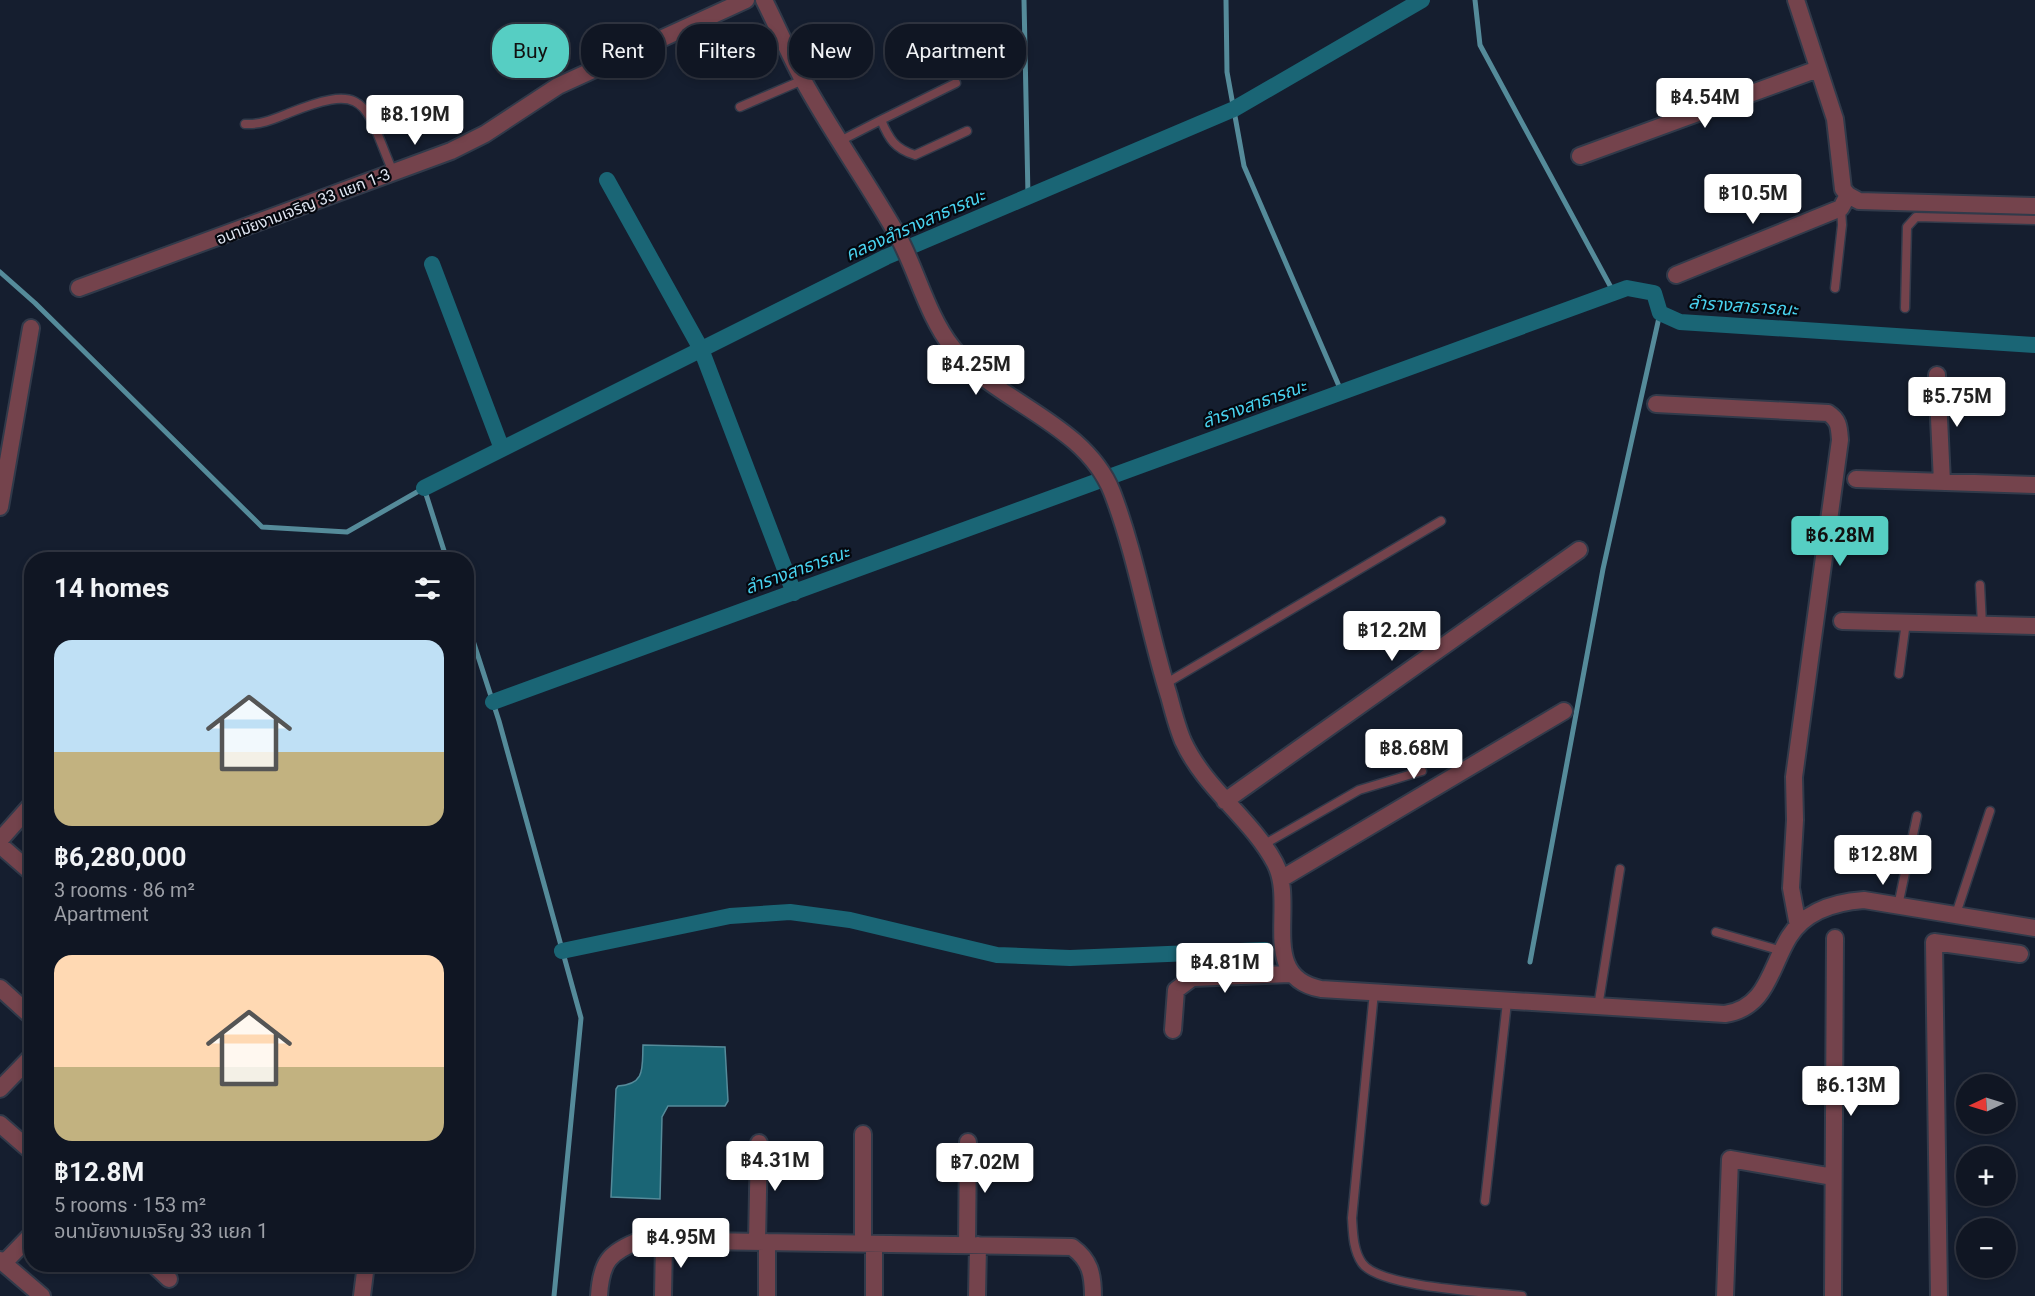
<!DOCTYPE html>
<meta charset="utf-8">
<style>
:root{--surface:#101623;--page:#191f2b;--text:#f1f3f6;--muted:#9c9fa6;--line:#303541;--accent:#56cec3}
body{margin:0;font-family:Roboto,"Noto Sans Thai",sans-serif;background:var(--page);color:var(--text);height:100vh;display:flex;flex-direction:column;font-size:22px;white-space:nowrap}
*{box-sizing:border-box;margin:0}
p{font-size:20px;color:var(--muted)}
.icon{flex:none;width:33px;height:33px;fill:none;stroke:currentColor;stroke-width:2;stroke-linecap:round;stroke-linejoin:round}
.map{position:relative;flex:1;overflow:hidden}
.sheet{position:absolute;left:24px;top:552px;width:450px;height:720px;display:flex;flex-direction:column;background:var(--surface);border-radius:24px;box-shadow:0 3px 9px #0003,0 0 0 2px var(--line)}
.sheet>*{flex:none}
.banner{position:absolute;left:492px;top:24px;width:570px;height:54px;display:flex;gap:12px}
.needle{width:39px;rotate:266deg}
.controls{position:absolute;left:1956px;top:1074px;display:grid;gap:12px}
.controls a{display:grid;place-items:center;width:60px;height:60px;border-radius:50%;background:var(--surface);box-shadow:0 3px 9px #0003,0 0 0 2px var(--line);font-size:30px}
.price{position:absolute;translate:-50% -51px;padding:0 14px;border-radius:6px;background:#fff;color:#222;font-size:20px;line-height:39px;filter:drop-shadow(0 2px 3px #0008)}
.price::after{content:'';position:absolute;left:50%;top:36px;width:18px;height:14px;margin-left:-9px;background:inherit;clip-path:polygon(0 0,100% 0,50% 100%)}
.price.active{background:var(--accent);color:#111}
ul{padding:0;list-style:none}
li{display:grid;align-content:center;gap:12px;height:318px;padding:0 30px}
li span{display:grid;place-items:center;height:186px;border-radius:18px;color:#555}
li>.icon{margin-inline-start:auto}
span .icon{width:108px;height:108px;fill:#fffc;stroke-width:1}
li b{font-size:26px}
h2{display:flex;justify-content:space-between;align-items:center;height:72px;padding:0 30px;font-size:26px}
.tag{padding:0 21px;border-radius:24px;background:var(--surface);box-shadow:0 3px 9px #0003,0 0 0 2px var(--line);font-size:21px;line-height:54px}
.tag.active{background:var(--accent);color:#111}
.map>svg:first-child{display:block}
</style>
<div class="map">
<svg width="2035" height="1296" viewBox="0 0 2035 1296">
<rect width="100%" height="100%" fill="#151e2f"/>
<!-- water -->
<path fill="#1a6575" stroke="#558b9a" stroke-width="1.5" d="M643,1045L725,1047L728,1101L725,1106H668L662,1117L660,1199L611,1197L616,1089L618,1086C646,1084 642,1068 643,1045Z"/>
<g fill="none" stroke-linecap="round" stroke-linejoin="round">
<!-- stream -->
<path stroke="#558b9a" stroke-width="5" d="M1024,0L1028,196
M1226,0L1227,72L1244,166L1342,393
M1475,0L1480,45L1614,293
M0,272L35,303L262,527L347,532L424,488L447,560
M466,619L499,721L581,1018L554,1296
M1530,962L1603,569L1660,313"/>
<!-- canal -->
<path stroke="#1a6575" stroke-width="16" d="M607,180L701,349L794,593
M432,264L502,449
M424,488L886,257L1234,109L1422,0
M493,702L1627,288L1654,293L1660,313L1680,322L2035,345
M562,951L730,916L790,912L850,920L997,955L1070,958L1265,950"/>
<defs>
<path id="lane" d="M740,107L803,80
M881,120L956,83
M245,124C261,125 274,119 289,113C369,81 364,104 393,172
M840,141L881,120C889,139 895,149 915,155L967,131
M1835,288L1842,225L1841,208
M1905,308L1907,227L1916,217L2035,220
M1980,585L1982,625
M1899,674L1906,622
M1165,684L1441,521
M1263,845L1359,790L1422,771
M1898,906L1917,816
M1956,914L1990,811
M1716,932L1782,951
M1374,992L1352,1218C1353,1233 1353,1250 1362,1263C1379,1288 1490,1292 1522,1296
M1598,1007L1620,869
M1485,1201L1507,1002"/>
<path id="street" d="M764,0C777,26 789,54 803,80C832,133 868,183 898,236C917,271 927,315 952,347C994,402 1084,422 1112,492C1137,557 1148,629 1169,696C1173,711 1177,727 1183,741C1205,789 1251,818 1275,863C1297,905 1257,977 1321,989L1725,1014C1767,1008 1770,968 1789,937C1805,911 1836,902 1864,900L2035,928
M1796,0L1835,119L1843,189L1848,195L1859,201L2035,206
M1580,156L1818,69
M1676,275L1841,208L1848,195
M79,288L451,151L485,134L558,86L746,0
M1937,375L1942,482
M1656,404L1828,413C1839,420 1839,427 1840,440L1794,777L1795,820L1791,888L1798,926
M1856,479L2035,485
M0,507L31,328
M1842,621L2035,626
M1225,801L1579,550
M0,840L32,804
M0,845L32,873
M1281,879L1564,711
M0,988L32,1017
M1173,1030L1176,990L1192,978L1291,974
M0,1089L32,1056
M0,1124L32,1152
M757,1241L759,1143
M863,1244V1134
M967,1245L968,1142
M0,1260L42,1296
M4,1263L32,1234
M153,1264L169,1279
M362,1296L366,1264
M599,1296C601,1262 609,1252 641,1240L1072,1247C1090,1260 1093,1274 1093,1296
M663,1296L664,1241
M767,1296V1242
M874,1296V1244
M977,1296L978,1245
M1725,1296L1730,1159L1833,1177
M1833,1296L1835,938
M1939,1296L1934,942L2020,954"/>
</defs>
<!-- lane casing -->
<use href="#lane" stroke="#313a4a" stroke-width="11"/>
<!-- street casing -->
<use href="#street" stroke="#313a4a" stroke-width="20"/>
<!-- lane -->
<use href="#lane" stroke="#74434c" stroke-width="8"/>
<!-- street -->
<use href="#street" stroke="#74434c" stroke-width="16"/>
</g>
<g text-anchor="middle" stroke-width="4.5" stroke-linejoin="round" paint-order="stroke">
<!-- street labels -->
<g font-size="16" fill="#dfe5f1" stroke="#05080f">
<text transform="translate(303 206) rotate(-21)" y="6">อนามัยงามเจริญ 33 แยก 1-3</text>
</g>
<!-- water labels -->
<g font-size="18" font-style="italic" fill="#49d3f0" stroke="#05080f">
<text transform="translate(915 225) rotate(-24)" y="6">คลองลำรางสาธารณะ</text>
<text transform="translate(1743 306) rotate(4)" y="6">ลำรางสาธารณะ</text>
<text transform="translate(1254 404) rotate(-20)" y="6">ลำรางสาธารณะ</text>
<text transform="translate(797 570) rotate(-20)" y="6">ลำรางสาธารณะ</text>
</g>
</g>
</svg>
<div class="controls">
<a><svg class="needle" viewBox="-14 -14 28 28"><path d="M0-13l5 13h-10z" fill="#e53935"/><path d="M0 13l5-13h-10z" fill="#9c9fa6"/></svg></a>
<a>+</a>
<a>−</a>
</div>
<b class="price" style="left:1705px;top:129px">฿4.54M</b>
<b class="price" style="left:415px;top:146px">฿8.19M</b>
<b class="price" style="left:1753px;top:225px">฿10.5M</b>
<b class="price" style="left:976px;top:396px">฿4.25M</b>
<b class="price" style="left:1957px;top:428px">฿5.75M</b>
<b class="price active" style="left:1840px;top:567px">฿6.28M</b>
<b class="price" style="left:1392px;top:662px">฿12.2M</b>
<b class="price" style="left:1414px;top:780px">฿8.68M</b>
<b class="price" style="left:1883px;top:886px">฿12.8M</b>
<b class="price" style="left:1225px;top:994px">฿4.81M</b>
<b class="price" style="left:1851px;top:1117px">฿6.13M</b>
<b class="price" style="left:775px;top:1192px">฿4.31M</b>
<b class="price" style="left:985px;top:1194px">฿7.02M</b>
<b class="price" style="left:681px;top:1269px">฿4.95M</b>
<div class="banner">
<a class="tag active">Buy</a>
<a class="tag">Rent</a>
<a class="tag">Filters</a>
<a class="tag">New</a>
<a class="tag">Apartment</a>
</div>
<section class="sheet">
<h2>14 homes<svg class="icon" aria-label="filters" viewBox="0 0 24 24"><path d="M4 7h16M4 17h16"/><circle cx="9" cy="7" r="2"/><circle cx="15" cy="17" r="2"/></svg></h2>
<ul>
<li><span style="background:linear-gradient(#bfe0f5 60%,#c2b280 0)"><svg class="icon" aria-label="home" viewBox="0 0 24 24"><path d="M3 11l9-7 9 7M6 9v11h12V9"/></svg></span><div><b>฿6,280,000</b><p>3 rooms · 86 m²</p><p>Apartment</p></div></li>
<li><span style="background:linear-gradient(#ffd9b3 60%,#c2b280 0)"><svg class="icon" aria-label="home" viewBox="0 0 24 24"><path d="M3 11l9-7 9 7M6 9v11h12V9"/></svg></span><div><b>฿12.8M</b><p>5 rooms · 153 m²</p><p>อนามัยงามเจริญ 33 แยก 1</p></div></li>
</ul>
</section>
</div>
